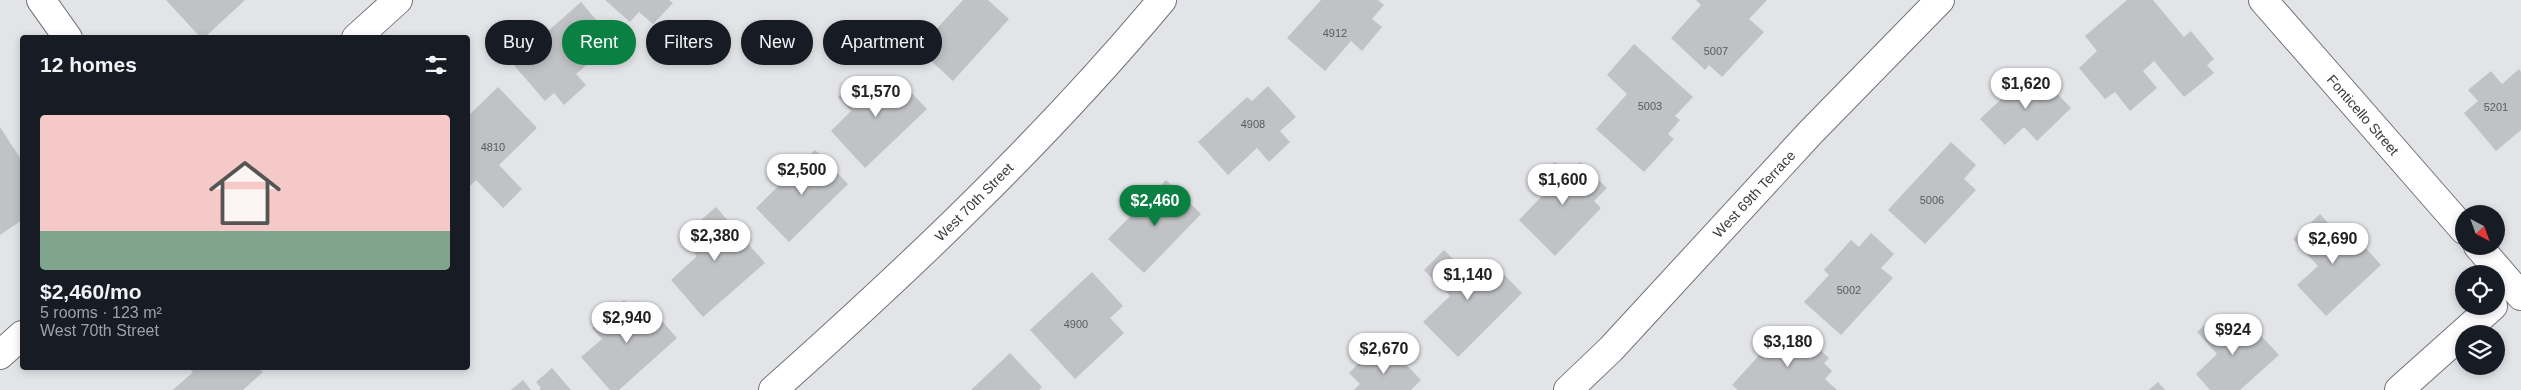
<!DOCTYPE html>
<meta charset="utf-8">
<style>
:root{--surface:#171b24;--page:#242831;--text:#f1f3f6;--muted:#9ea1a6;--line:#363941;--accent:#0b8043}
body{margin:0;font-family:Arial,sans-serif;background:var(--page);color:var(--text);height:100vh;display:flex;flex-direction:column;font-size:19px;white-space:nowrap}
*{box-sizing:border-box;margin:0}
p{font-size:16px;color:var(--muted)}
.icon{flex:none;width:28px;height:28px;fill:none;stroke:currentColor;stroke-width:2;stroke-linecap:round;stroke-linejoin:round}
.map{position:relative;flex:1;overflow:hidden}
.details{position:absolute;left:20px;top:35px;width:450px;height:335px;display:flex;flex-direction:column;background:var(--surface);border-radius:5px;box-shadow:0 2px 8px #0003}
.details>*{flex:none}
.hud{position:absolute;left:485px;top:20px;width:475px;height:45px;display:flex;gap:10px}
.needle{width:32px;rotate:139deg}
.controls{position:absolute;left:2455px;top:205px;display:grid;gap:10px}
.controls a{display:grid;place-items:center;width:50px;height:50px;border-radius:50%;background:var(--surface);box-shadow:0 2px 8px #0003;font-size:25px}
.price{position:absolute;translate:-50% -42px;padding:0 11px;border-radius:18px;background:#fff;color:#222;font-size:16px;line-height:32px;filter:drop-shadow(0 1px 2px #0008)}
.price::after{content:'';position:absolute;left:50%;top:30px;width:15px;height:11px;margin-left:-8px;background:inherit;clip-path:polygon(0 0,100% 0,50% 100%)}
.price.current{background:var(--accent);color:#fff}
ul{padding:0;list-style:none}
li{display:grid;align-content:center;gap:10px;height:265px;padding:0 20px}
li+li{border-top:1px solid var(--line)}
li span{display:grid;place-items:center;height:155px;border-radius:5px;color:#555}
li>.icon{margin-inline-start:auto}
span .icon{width:90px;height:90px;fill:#fffc;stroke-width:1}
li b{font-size:21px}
h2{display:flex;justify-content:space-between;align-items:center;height:60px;padding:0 20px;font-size:21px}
.pill{padding:0 18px;border-radius:22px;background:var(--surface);box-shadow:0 2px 8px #0003;font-size:18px;line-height:45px}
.pill.current{background:var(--accent);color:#fff}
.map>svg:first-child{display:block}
</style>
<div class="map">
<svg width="2521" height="390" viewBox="0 0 2521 390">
<rect width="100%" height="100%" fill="#e2e4e7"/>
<!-- building -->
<path fill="#c0c2c5" d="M166,0H245L204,38H201Z
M605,0H669L673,3L653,24L639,12L630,22Z
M963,0H988L1009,19L953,81L918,49Z
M1321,0H1378L1384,5L1372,19L1382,27L1362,51L1351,41L1325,71L1287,38Z
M1696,0H1767L1749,19L1764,32L1722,77L1709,65L1705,70L1671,38L1701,5Z
M2127,0H2153L2184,37L2191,31L2214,59L2207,65L2214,73L2184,97L2154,61L2143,71L2157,88L2130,111L2115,92L2105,99L2079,68L2097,51L2085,36Z
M581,2L614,41L576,74L586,85L564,105L554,93L545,101L512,63Z
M1634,44L1693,97L1675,116L1680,120L1668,134L1674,139L1644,172L1596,129L1627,94L1607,75Z
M2033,69L2071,108L2037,141L2024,127L2005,145L1980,119Z
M2519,69L2521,72V130L2496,151L2464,113L2478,101L2468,90L2491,71L2502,84Z
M895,76L927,109L865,168L831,131L851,111L838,97L858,78L875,95Z
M1268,86L1296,117L1280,131L1290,142L1269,162L1257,148L1228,175L1198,142L1247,97L1252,101Z
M498,87L537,128L499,165L522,189L503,208L476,180L468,188V116Z
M0,127L22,161V220L0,235Z
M1951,142L1976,165L1964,179L1976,190L1925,244L1888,210Z
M815,150L848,184L789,242L756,208Z
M1555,162L1568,175L1580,162L1607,188L1594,201L1601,208L1555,256L1519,220L1542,196L1531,187Z
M1166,180L1201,214L1144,273L1108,239Z
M716,207L765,263L703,317L671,280L697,256L680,238Z
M2320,214L2346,243L2354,235L2381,265L2326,316L2297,285L2318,266L2293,239Z
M1871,233L1894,254L1881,268L1893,278L1841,335L1804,302L1829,275L1824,270L1851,240L1859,247Z
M1444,250L1470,276L1488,258L1522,293L1458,357L1423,322L1450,296L1424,270Z
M1092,272L1123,306L1110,318L1124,333L1075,379L1030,330Z
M624,300L634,312L645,302L677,338L619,390H610L581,357L602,339L592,328Z
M2217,314L2239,338L2252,326L2279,355L2240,390H2210L2196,374L2217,354L2197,332Z
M1796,329L1829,358L1824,363L1832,371L1825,379L1837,390H1738L1732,385L1774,339L1781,345Z
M1394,352L1421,380L1411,390H1354L1360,384L1349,373L1369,353L1380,365Z
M1010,353L1042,387L1039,390H971Z
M190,368H258L263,372L243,390H173L193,372L189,369Z
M552,368L571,390H539L541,388L536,382Z
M523,380L531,390H511Z
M2158,382L2165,390H2149Z"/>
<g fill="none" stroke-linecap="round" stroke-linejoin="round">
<defs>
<path id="minor" d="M41,0L68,38
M2263,0L2464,230
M356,38L398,0
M2478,246L2521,296
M0,355L22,335
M773,390C910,268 1044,141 1162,0
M1568,390L1611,349L1810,133L1940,0
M2399,390L2493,306"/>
</defs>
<!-- minor casing -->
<use href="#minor" stroke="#717376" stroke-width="30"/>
<!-- minor -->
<use href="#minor" stroke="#fff" stroke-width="28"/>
</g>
<g text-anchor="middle" stroke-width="4" stroke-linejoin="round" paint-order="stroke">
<!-- number labels -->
<g font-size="11" fill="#5a5b5d">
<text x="1335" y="37">4912</text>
<text x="1716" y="55">5007</text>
<text x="1650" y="110">5003</text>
<text x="2496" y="111">5201</text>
<text x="1253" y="128">4908</text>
<text x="493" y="151">4810</text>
<text x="1932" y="204">5006</text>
<text x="1849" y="294">5002</text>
<text x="1076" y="328">4900</text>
</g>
<!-- street labels -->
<g font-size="14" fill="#38393a" stroke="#fff">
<text transform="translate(2363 115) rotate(49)" y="5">Fonticello Street</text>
<text transform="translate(1754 194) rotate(-47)" y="5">West 69th Terrace</text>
<text transform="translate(974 202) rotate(-45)" y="5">West 70th Street</text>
</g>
</g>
</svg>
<div class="controls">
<a><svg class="needle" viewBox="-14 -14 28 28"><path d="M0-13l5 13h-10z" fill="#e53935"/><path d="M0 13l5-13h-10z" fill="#9ea1a6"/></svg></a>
<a><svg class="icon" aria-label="locate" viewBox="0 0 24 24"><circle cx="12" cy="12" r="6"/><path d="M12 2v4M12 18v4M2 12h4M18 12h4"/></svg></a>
<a><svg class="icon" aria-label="layers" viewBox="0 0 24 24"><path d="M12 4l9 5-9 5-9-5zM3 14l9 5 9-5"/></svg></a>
</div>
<b class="price" style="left:2026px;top:110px">$1,620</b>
<b class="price" style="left:876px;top:118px">$1,570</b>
<b class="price" style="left:802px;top:196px">$2,500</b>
<b class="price" style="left:1563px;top:206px">$1,600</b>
<b class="price current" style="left:1155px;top:227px">$2,460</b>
<b class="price" style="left:715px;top:262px">$2,380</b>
<b class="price" style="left:2333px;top:265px">$2,690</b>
<b class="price" style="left:1468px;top:301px">$1,140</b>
<b class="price" style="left:627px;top:344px">$2,940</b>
<b class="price" style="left:2233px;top:356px">$924</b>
<b class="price" style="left:1788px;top:368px">$3,180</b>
<b class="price" style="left:1384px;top:375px">$2,670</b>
<div class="hud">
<a class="pill">Buy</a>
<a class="pill current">Rent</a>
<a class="pill">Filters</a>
<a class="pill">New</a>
<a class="pill">Apartment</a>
</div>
<section class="details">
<h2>12 homes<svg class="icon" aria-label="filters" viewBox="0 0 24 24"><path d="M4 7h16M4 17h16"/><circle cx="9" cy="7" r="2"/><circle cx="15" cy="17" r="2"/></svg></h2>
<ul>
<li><span style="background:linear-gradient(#f6c9c9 75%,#7fa58c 0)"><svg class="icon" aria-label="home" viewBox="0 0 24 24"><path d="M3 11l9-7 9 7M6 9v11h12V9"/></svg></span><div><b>$2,460/mo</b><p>5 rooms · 123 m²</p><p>West 70th Street</p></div></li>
</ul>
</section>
</div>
